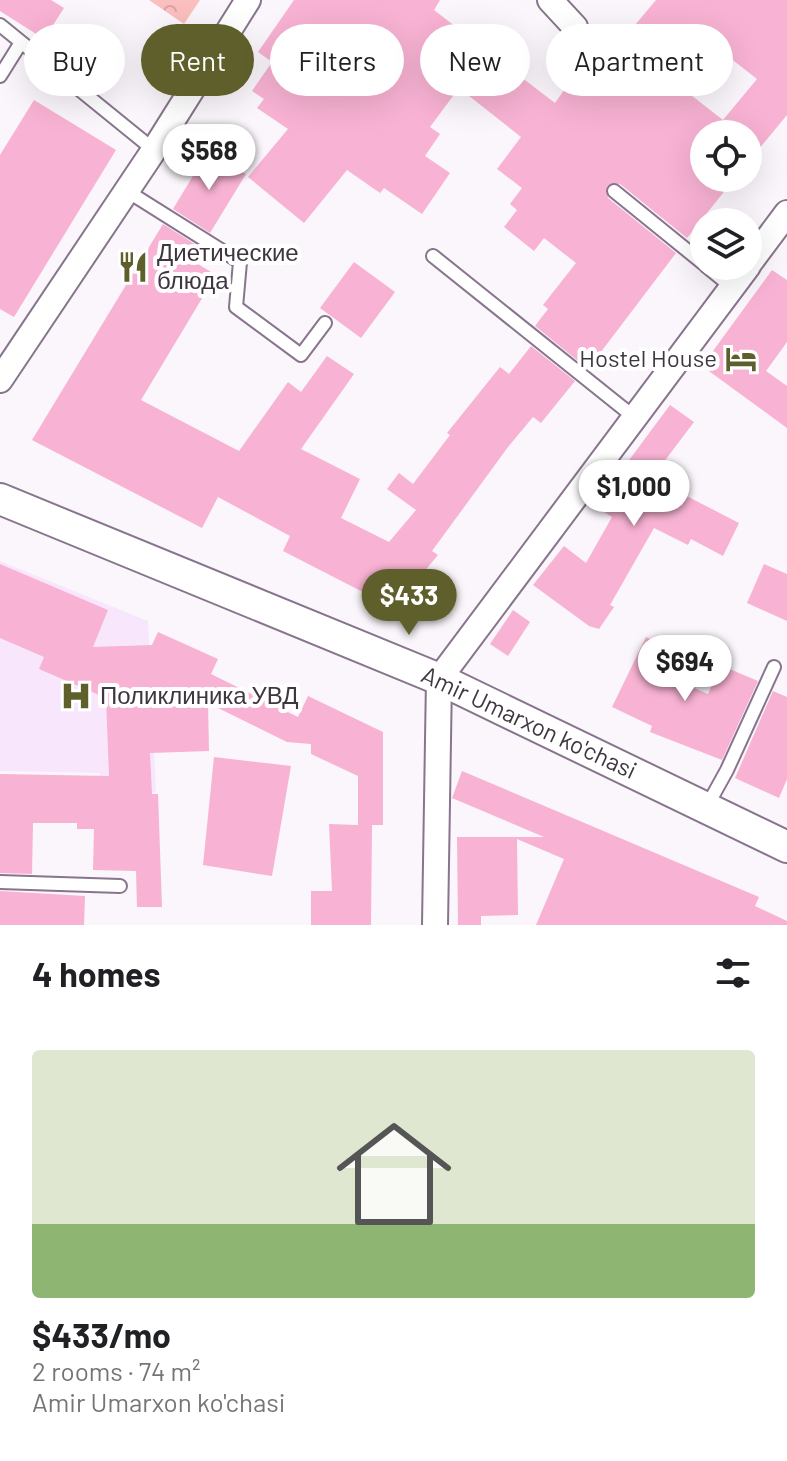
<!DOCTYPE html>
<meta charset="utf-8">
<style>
:root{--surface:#fff;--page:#f2f2f2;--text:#202124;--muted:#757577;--accent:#5f5f2c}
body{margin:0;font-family:Barlow,sans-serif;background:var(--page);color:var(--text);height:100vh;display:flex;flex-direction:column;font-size:30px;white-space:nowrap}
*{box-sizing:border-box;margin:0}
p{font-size:26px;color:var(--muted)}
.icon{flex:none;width:44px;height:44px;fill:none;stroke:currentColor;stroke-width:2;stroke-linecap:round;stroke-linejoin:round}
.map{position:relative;height:925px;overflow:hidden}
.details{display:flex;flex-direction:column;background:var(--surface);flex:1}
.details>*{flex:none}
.banner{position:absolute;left:24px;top:24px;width:740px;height:72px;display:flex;gap:16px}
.fabs{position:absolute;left:690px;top:120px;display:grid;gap:16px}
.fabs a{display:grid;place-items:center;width:72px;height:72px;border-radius:50%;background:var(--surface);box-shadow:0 8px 32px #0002;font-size:40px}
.price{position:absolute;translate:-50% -68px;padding:0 18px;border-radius:28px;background:#fff;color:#222;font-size:26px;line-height:52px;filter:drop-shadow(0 2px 4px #0008)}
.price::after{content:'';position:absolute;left:50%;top:48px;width:24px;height:18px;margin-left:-12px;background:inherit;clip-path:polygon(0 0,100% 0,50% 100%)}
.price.active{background:var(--accent);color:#fff}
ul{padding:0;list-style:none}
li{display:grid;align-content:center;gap:16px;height:424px;padding:0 32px}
li span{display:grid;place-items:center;height:248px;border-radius:8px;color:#555}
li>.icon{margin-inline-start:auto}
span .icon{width:144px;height:144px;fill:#fffc;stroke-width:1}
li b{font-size:34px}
h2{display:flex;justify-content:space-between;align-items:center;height:96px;padding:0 32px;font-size:34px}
.chip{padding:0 28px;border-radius:36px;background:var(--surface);box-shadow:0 8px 32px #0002;font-size:28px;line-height:72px}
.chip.active{background:var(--accent);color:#fff}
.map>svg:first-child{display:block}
</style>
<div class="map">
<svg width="787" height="925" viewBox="0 0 787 925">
<defs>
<pattern id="forest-crowns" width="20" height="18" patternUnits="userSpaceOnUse" patternTransform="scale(2)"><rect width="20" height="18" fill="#fabfbe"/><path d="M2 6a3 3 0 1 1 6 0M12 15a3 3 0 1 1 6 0" fill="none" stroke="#d7a5a4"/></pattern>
</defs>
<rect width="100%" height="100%" fill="#faf6fb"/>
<!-- built -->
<path fill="#f8e7fc" d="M0,561L148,621L156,792L102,794L100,773L0,771Z"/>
<!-- forest -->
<path fill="url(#forest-crowns)" d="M149,0H200L184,24Z"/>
<!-- building -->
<path fill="#f8b2d3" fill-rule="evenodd" d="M0,0H51L64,8L44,39L0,11Z
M294,0H440L434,10L555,103L589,55L593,58L607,36L619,44L656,0H787V115L748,162V134H704V178H735L687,238L620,184L607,186L608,198L676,253L588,369L535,326L548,309L543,305L576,263L544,238L534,251L504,227L517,210L510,204L522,188L497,169L521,137L459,88L430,127L440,134L425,156L450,173L422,214L384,188L380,193L347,170L304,223L248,177L288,129L257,108L264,99L252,91L272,62L258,52ZM710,49L722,58L725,54L757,79L723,120L682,88Z
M34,100L116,150L14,317L0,309V155Z
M208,151L246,174L210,233L173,209Z
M163,224L201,248L193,261L216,275L141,400L239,451L288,382L301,392L327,356L354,374L301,449L360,479L341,518L389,542L416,510L387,489L399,473L413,484L450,435L447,433L500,367L509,374L531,346L575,381L541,423L533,417L508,447L432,551L438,555L394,608L283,551L290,536L218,497L202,528L32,440Z
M354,262L395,292L361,338L320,308Z
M772,270L787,280V342L766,371L787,386V428L702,366Z
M670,405L694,422L654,475L673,489L739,523L723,556L691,539L688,545L654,528L610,605L614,607L599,629L589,626L533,585L564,546L586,563L612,517L595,506Z
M0,564L108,610L93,647L152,645L158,632L218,659L211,674L298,717L308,696L383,732V825H372L371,925H311V891H332L329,824L358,825V776L311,754V744L287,742L208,703L209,751L150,753L152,794H158L162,907H137L136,871L93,870L94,829H77V823H33L32,874L0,873V774L109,776L106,698L39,669L44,657L0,638Z
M764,564L787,574V621L747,603Z
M513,610L530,622L508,656L490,644Z
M646,637L669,648L657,672L708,694L720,665L758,681L722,760L650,732L652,726L612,707Z
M773,691L787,697V779L779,798L735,778Z
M214,757L291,766L272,876L203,865Z
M462,771L759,897L755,906L787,921V925H536L564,859L517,839L518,915L481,916V925H458L457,837H544L452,798Z
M0,891L85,896L84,925H0Z"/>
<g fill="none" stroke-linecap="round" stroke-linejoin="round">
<defs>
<path id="service" d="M0,25L154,150
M0,76L20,44
M127,191L240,262L236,307L301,355L325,323
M614,191L704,264
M433,256L634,417
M706,266L732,287
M706,808L727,770L774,667
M0,882L120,886"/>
<path id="minor" d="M550,0L575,27
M748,265L787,213
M0,380L154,150L248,0
M435,925L439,679L748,266"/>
<path id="tertiary" d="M0,499L439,679L787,847"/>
</defs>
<!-- service casing -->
<use href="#service" stroke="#88748d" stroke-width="16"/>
<!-- minor casing -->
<use href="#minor" stroke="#88748d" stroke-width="28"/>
<!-- tertiary casing -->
<use href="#tertiary" stroke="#88748d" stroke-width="34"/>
<!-- service -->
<use href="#service" stroke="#fff" stroke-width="12"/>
<!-- minor -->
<use href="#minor" stroke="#fff" stroke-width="24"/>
<!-- tertiary -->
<use href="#tertiary" stroke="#fff" stroke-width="30"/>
</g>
<!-- icons -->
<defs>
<symbol id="restaurant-bare" viewBox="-9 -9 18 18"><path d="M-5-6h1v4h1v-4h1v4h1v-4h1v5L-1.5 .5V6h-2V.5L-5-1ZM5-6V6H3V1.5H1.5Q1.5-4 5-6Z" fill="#5f5f2c" stroke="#fff" stroke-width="2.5" paint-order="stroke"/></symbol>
<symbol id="hotel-bare" viewBox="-9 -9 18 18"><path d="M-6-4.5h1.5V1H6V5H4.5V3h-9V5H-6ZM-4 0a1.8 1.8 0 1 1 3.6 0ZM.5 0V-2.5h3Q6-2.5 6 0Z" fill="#5f5f2c" stroke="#fff" stroke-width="2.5" paint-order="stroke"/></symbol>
<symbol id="hospital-bare" viewBox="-9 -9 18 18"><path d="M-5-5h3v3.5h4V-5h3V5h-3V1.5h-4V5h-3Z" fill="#5f5f2c" stroke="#fff" stroke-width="2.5" paint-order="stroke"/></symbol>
</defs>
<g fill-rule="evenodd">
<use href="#restaurant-bare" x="111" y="245" width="44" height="44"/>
<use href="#hotel-bare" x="719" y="337" width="44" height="44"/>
<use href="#hospital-bare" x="54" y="674" width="44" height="44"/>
</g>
<g text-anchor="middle" stroke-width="8" stroke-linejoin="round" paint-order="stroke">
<!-- poi labels -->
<g font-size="24" fill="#3f3641" stroke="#fff" text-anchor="start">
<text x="157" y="261">Диетические<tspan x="157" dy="28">блюда</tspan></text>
<text x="717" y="367" text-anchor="end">Hostel House</text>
<text x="100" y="704">Поликлиника УВД</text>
</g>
<!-- street labels -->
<g font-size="24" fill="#3f3641" stroke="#fff">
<text transform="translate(529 723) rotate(25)" y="8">Amir Umarxon ko'chasi</text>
</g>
</g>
</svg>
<div class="fabs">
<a><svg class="icon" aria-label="locate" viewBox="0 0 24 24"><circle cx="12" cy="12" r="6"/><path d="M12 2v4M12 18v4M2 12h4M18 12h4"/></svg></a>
<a><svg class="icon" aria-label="layers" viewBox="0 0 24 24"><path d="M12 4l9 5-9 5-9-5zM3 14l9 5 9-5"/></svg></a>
</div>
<b class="price" style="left:209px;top:192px">$568</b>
<b class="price" style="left:634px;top:528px">$1,000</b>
<b class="price active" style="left:409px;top:637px">$433</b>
<b class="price" style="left:685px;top:703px">$694</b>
<div class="banner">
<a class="chip">Buy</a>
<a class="chip active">Rent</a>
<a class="chip">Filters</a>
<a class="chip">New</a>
<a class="chip">Apartment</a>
</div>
</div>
<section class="details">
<h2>4 homes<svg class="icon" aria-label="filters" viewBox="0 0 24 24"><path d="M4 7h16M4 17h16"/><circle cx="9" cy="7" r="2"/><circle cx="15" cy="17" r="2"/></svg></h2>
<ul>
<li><span style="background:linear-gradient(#dfe7d0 70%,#8fb573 0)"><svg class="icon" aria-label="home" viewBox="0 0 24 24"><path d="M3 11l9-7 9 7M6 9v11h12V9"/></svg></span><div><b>$433/mo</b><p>2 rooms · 74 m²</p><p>Amir Umarxon ko'chasi</p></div></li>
</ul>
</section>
